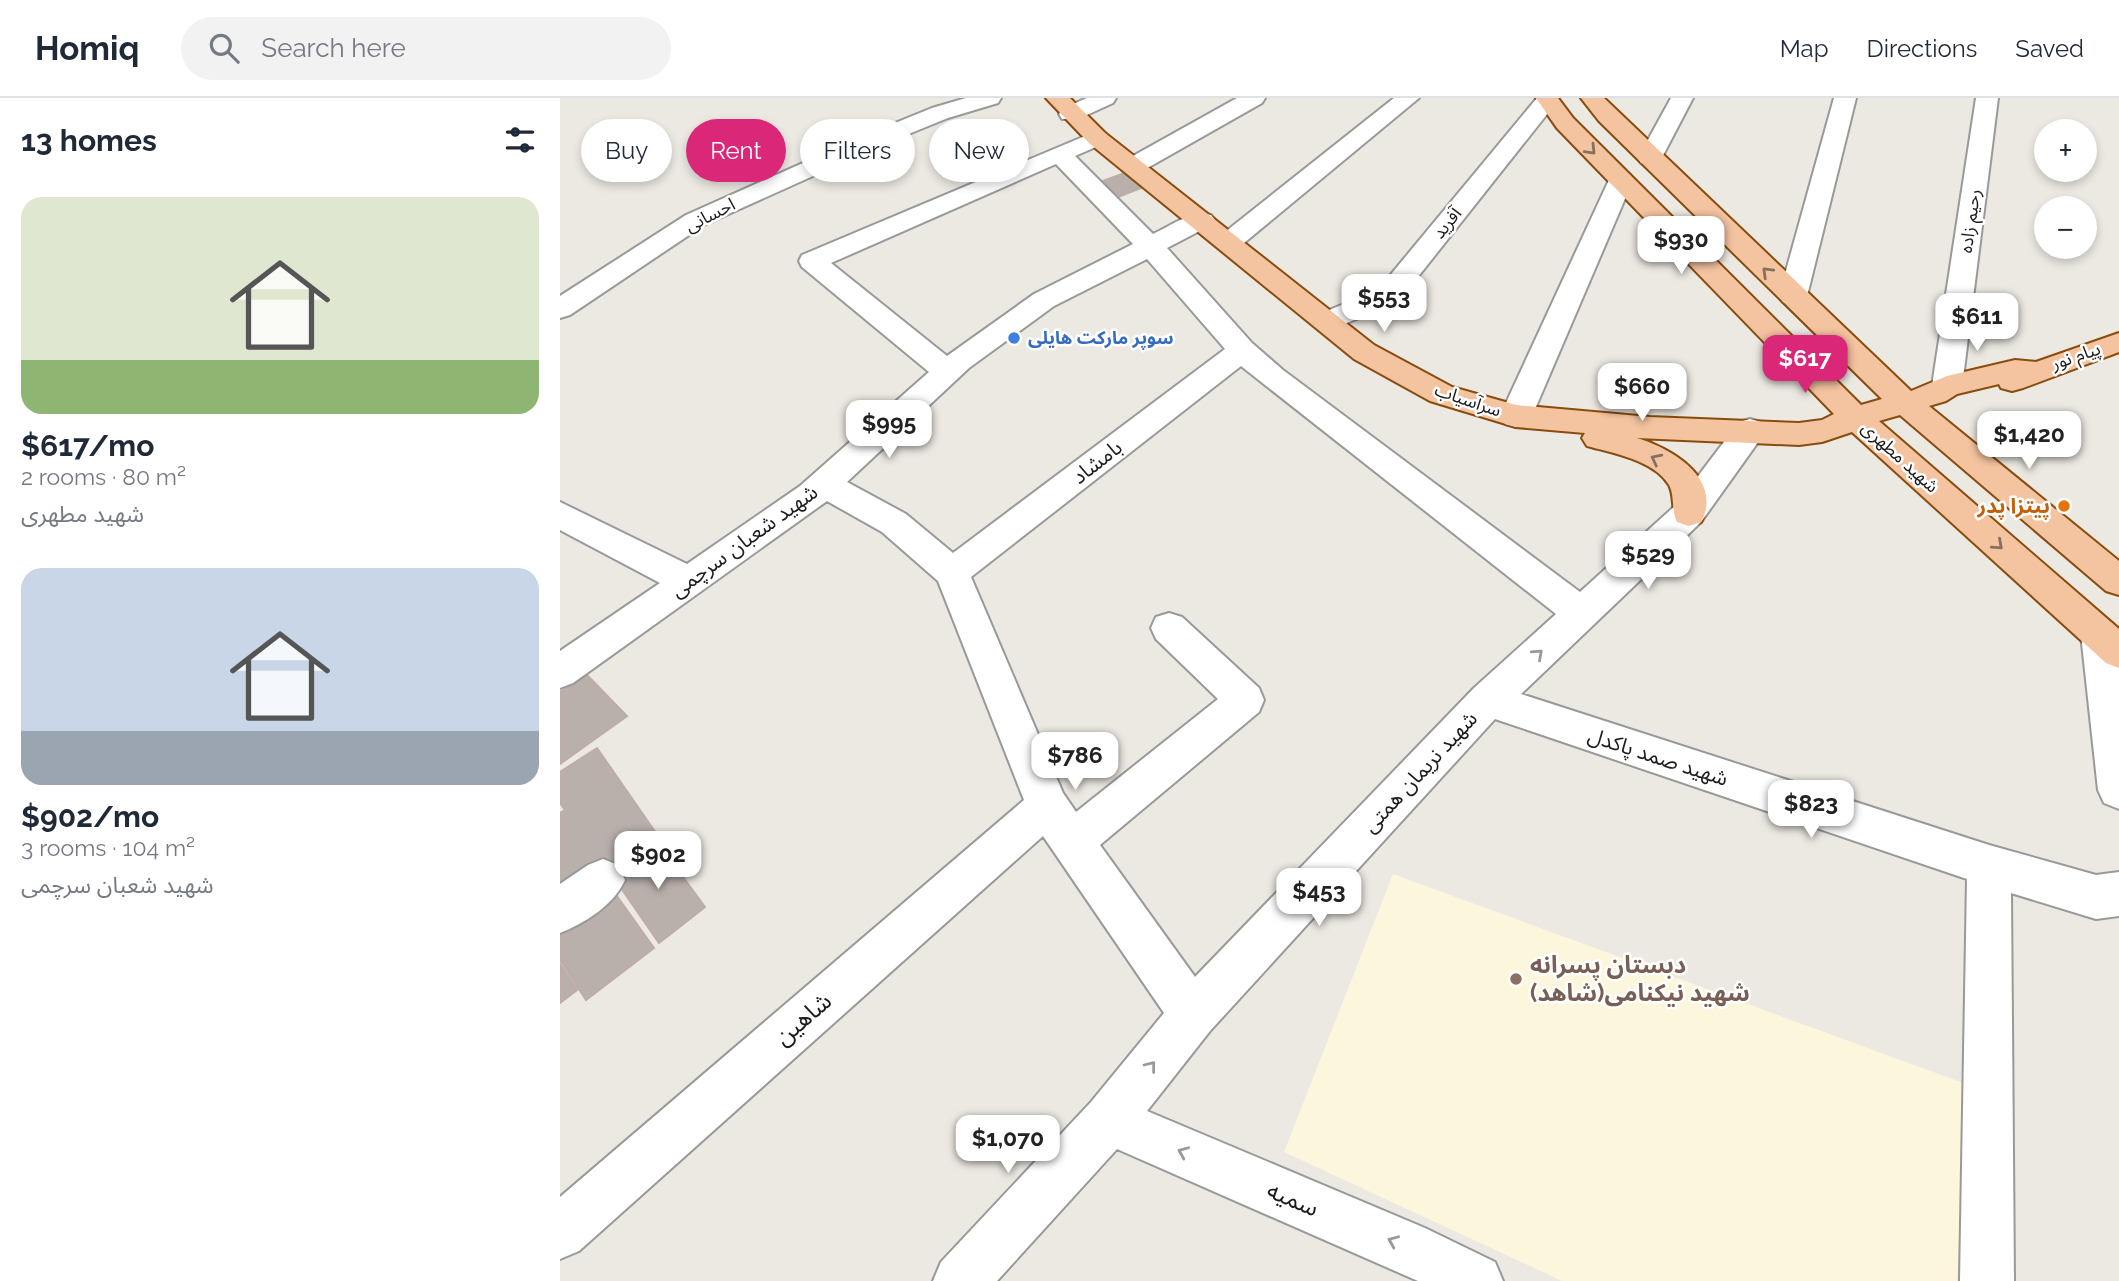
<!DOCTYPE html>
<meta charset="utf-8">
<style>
:root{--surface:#fff;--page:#f2f2f3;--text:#1f2937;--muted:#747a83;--line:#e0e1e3;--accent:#db2777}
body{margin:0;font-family:Raleway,"Noto Sans Arabic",sans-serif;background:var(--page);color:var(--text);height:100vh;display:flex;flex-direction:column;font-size:26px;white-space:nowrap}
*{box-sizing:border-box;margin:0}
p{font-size:23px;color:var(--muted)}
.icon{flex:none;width:38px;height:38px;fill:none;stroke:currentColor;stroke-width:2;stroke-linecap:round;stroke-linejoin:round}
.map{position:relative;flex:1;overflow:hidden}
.details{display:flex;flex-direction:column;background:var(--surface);width:560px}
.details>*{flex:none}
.top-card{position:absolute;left:21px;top:21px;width:665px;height:63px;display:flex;gap:14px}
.tools{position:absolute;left:1474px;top:21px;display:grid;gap:14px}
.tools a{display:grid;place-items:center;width:63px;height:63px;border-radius:50%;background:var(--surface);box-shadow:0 4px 10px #0003;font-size:35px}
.price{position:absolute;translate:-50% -60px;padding:0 16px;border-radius:14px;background:#fff;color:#222;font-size:23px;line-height:46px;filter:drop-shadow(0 2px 4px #0008)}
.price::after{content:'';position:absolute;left:50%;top:42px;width:21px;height:16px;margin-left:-10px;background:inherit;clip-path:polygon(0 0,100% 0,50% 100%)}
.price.current{background:var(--accent);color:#fff}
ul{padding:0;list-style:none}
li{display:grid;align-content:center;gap:14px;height:371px;padding:0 21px}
li span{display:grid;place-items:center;height:217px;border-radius:21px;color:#555}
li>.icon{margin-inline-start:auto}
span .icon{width:126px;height:126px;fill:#fffc;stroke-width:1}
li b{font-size:30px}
h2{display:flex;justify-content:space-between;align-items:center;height:84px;padding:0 21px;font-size:30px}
.chip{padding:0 24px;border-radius:32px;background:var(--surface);box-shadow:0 4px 10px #0003;font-size:24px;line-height:63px}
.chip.current{background:var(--accent);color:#fff}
header{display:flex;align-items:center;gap:42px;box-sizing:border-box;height:98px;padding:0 35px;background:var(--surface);border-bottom:2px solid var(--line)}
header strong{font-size:33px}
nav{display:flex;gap:38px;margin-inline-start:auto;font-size:24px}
.search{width:490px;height:63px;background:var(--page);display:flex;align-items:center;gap:18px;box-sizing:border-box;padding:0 24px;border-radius:38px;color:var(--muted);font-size:26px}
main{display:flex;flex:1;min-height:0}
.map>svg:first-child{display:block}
</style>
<header>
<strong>Homiq</strong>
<div class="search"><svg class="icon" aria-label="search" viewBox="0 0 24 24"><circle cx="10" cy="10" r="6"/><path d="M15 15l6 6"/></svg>Search here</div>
<nav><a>Map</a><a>Directions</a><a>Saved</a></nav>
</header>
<main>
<section class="details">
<h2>13 homes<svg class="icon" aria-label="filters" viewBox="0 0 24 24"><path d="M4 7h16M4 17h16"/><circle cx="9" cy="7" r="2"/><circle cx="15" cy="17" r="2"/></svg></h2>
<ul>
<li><span style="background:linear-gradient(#dfe7d0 75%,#8fb573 0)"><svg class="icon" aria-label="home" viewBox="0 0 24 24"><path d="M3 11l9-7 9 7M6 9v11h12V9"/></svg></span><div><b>$617/mo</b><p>2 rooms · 80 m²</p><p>شهید مطهری</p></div></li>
<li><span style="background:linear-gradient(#c9d6e8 75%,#9aa5b1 0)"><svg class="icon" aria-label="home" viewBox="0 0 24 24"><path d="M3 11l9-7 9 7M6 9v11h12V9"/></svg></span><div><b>$902/mo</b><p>3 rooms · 104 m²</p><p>شهید شعبان سرچمی</p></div></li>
</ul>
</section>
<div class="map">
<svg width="1559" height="1183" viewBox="0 0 1559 1183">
<rect width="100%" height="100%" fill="#ece8e2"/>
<!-- education -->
<path fill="#fcf7dc" d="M833,776L1406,986L1397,1183H1002L724,1054Z"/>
<!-- building -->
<path fill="#b9b0ac" stroke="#bdada6" stroke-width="2" d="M568,74L584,89L555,100L540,84Z
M26,576L67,618L0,666V594Z
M37,650L98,738L0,807V715L5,712L0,705V674Z
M96,742L145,809L99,845L50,774Z
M49,787L94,850L26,902L0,862V823Z
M0,866L17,892L0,905Z"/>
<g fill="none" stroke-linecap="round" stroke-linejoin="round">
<defs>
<path id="minor" d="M406,0H441L438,5L388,20L324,46L144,127L10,217L0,220V198L126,117L308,36L372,10Z
M527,0H556L553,5L518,21H502L499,16L502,11Z
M677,0H705L702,5L582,73L573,75L564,73L561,68L564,63Z
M834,0H859L678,150L669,152L660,150L656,144L660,138Z
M977,0L999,1L838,204L777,229L767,232L757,229L753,223L757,217L818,192Z
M1111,0H1133L1099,65L1090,67L1081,65L1078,60Z
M1274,0H1296L1247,198L1243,204L1233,207L1223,204L1219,198Z
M1416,0H1438L1402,288L1398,295L1387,298L1376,295L1372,288Z
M537,33L545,35L549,40L545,45L515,58L593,136C611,128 631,112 651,117L655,122L651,127L607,150L692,245L723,272L1020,494L1117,406L1179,324L1190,321L1201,324L1206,332L1201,340L1141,424L961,596L1429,747L1536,777L1559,774V818L1536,821L1451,795L1454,1183H1400L1407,781L935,621L650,933L587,1013L865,1130L935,1164L943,1183H858L557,1051L437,1183H373L381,1164L531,1004L604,915L483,738L19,1153L0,1161V1099L464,702L378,483L322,434L267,403L13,585L0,590V553L100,485L0,432V404L127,466L240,388L369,274L242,169L239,163L242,157ZM496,66L573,146L474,196L387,258L271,165ZM587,161L665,251L393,455L346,416L287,384L409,270L494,208ZM681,268L996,516L914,590L635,879L540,747L699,614L704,602L699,590L622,519L609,515L596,519L591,530L596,541L658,601L516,714L503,695L411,479Z
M1061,75L1070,77L1073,82L972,318L967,326L956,329L945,326L940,318L1049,82L1052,77Z
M1539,521L1552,525L1559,547V711L1544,705L1538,692L1521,536L1526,525Z
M43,761L58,767L65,782C54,807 25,825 0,835V786L28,767Z"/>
<path id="major" d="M486,0H510L545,35L814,247L892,289L956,307L1090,319L1239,325L1262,322L1274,316L997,30L976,0H998L1013,20L1301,307L1322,301L1039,23L1021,0H1044L1351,293L1387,278L1455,262L1476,264L1559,235V254L1463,290L1452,293L1441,290L1439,286L1397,296L1386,303L1369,308L1559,463V497L1546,493L1340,317L1319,323L1559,531V570L1546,565L1292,334L1262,344L1239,347L1077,340C1111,350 1164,381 1141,424L1129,428L1117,424C1111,412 1115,398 1109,387C1094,362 1052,355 1027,348L1022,340L1025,335L956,329L870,303L794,261L529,45Z"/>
</defs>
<!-- minor casing -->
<use href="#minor" stroke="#999" stroke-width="4"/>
<!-- major casing -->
<use href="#major" stroke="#884c0c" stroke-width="4"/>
<!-- minor -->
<use href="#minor" fill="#fff" fill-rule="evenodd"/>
<!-- major -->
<use href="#major" fill="#f4c3a0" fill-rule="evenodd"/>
</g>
<!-- one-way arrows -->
<defs><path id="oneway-chevron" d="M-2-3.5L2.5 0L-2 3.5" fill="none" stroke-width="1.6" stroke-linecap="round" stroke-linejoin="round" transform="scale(1.75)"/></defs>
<g stroke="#88705e">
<use href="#oneway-chevron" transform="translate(1031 52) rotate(46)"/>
<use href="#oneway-chevron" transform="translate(1207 174) rotate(-136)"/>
<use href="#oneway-chevron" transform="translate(1096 361) rotate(-153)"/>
<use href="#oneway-chevron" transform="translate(1438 447) rotate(42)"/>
</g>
<g stroke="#999">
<use href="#oneway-chevron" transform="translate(978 556) rotate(-42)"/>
<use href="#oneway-chevron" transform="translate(591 968) rotate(-52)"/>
<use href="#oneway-chevron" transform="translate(623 1054) rotate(-157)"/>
<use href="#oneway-chevron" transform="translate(833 1143) rotate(-157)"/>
</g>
<!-- markers -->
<circle fill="#3f7fe0" stroke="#fff" stroke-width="2.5" cx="454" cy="240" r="7"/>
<circle fill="#e8710a" stroke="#fff" stroke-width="2.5" cx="1504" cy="408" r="7"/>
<circle fill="#8d6e63" stroke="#fff" stroke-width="2.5" cx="956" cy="881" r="7"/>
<g text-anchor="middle" stroke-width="5" stroke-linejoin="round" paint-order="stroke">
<!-- far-street labels -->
<g font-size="18" fill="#1c1c1c" stroke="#fff">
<text transform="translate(150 117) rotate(-27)" y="6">احسانی</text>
<text transform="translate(1410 123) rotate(-82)" y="6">رحیم زاده</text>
<text transform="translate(887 125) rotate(-51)" y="6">آفرید</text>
<text transform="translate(1516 258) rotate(-19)" y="6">پیام نور</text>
<text transform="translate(908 302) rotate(19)" y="6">سرآسیاب</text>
<text transform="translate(1340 359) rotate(42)" y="6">شهید مطهری</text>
</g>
<!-- far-shop labels -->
<g font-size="18" font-weight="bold" fill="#366cbe" stroke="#fff" text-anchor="start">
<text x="468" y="246">سوپر مارکت هایلی</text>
</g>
<!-- street labels -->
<g font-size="21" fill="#1c1c1c" stroke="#fff">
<text transform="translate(537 364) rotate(-38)" y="7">بامشاد</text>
<text transform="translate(184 443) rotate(-36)" y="7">شهید شعبان سرچمی</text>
<text transform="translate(1098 659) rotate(18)" y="7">شهید صمد پاکدل</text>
<text transform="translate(860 674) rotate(-47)" y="7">شهید نریمان همتی</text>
</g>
<!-- food labels -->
<g font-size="21" font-weight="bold" fill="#c56008" stroke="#fff" text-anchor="end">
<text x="1490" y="415">پیتزا پدر</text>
</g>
<!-- near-education labels -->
<g font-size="24" font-weight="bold" fill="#785e54" stroke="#fff" text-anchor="start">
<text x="970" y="875">دبستان پسرانه<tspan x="970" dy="28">شهید نیکنامی(شاهد)</tspan></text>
</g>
<!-- near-street labels -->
<g font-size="24" fill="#1c1c1c" stroke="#fff">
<text transform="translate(243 921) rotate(-41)" y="8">شاهین</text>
<text transform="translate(733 1101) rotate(23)" y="8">سمیه</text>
</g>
</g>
</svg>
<div class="tools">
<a>+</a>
<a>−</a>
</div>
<b class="price" style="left:1121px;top:178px">$930</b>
<b class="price" style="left:824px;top:236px">$553</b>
<b class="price" style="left:1417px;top:255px">$611</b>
<b class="price current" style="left:1245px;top:297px">$617</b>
<b class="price" style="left:1082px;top:325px">$660</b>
<b class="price" style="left:329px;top:362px">$995</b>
<b class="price" style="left:1469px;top:373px">$1,420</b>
<b class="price" style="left:1088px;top:493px">$529</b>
<b class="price" style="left:515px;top:694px">$786</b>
<b class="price" style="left:1251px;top:742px">$823</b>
<b class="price" style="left:98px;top:793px">$902</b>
<b class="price" style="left:759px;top:830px">$453</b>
<b class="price" style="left:448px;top:1077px">$1,070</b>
<div class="top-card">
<a class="chip">Buy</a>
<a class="chip current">Rent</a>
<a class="chip">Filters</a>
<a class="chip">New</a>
</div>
</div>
</main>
